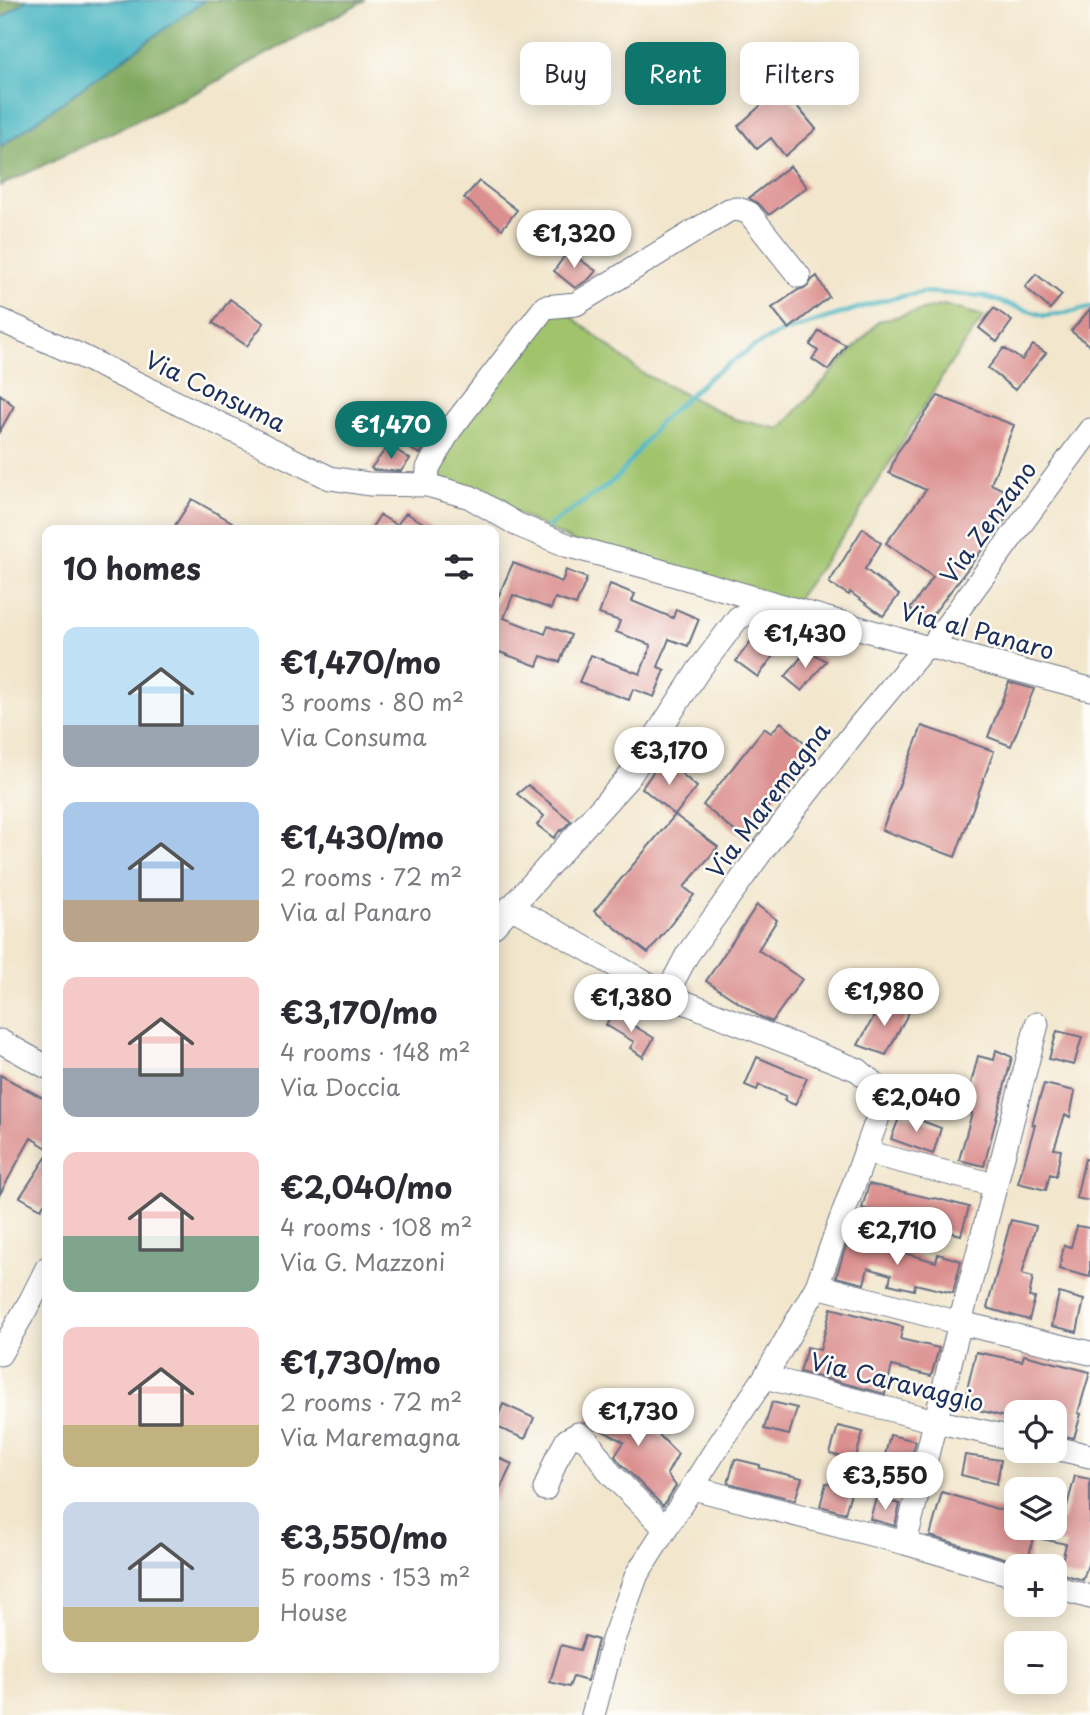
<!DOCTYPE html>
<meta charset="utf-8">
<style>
:root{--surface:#fff;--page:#f2f2f3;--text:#2b2b33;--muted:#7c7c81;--accent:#0f766e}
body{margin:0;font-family:"Playpen Sans",sans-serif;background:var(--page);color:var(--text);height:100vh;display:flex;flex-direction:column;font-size:26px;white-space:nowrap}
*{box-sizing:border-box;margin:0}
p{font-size:23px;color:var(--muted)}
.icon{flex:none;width:38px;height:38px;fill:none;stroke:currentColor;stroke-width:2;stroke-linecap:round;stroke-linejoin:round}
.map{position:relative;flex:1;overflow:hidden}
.drawer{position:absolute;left:42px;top:525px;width:457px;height:1148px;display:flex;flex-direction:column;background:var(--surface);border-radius:14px;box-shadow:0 4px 18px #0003}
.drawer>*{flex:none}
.hud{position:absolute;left:520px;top:42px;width:464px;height:63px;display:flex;gap:14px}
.tools{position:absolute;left:1004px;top:1400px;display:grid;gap:14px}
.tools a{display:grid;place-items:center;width:63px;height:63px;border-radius:14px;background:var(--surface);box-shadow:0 4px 18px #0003;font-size:35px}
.price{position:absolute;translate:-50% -60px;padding:0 16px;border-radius:24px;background:#fff;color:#222;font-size:23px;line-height:46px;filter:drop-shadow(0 2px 4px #0008)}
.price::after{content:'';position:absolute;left:50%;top:42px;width:21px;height:16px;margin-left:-10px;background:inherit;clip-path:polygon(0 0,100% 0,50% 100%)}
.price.on{background:var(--accent);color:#fff}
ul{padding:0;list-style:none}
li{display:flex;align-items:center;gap:21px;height:175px;padding:0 21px}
li span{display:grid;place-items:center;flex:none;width:196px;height:140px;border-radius:14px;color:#555}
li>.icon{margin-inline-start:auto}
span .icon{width:84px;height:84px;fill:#fffc;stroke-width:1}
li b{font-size:30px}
h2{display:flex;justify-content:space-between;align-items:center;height:84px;padding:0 21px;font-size:30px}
.tag{padding:0 24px;border-radius:14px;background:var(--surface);box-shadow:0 4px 18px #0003;font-size:24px;line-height:63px}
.tag.on{background:var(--accent);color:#fff}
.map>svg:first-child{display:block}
</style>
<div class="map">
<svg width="1090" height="1715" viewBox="0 0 1090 1715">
<rect width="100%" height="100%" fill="#fdfcf7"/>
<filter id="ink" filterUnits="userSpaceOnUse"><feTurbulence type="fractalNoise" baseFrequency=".0143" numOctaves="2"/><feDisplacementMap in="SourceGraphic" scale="14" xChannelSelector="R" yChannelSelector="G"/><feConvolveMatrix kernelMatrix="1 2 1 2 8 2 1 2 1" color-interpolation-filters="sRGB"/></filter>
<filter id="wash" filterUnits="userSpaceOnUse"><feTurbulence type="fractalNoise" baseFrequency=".00686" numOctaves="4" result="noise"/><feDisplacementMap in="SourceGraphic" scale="28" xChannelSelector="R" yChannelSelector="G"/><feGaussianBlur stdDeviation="1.57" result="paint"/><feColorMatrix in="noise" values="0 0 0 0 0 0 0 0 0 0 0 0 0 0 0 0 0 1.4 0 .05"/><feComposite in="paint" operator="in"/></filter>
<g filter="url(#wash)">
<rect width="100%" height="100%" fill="#f2e6cc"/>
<!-- green -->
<path fill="#a0c36c" stroke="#5e7965" stroke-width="2" d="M556,304L642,373L734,419L780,429L879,321L944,305L984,316L945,372L854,521L791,607L732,606L718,589L599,554L493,502L457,508L435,479L472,389Z"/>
<!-- forest -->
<path fill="#80a960" stroke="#4e6c5f" stroke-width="2" d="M0,0H27L0,19Z
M205,0H365L203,89L0,186V147Z"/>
<!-- water -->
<path fill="#48b6c2" stroke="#327290" stroke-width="2" d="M27,0H205L0,147V19Z"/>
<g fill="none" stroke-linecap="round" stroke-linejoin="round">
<!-- stream -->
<path stroke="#48b6c2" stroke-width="4.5" d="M547,527L604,488L619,476L660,422L707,379L753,347L780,333L884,300L923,292L982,296L1045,316L1076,311L1090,307"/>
</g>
<g id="blocks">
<!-- building -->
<path fill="#db908f" d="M781,87L816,129L785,156L771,138L757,149L738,126Z
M790,166L807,187L769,215L759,204L749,198Z
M479,181L517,210L502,229L464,198Z
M568,251L596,271L589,279L575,288L554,271Z
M1036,274L1062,295L1050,309L1025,287Z
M817,276L829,297L789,329L772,308L798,290L807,287L812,280Z
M230,299L264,323L247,346L213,323Z
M994,308L1012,321L997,342L979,328Z
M1090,309V346L1071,331Z
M819,331L846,345L828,370L812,359L818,351L810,345Z
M1033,345L1046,353L1015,390L988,368L1004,348L1022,360Z
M0,394L14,406L0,431Z
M938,396L1014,425L991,484L1014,495L1007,517L927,622L910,609L933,577L886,543L926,490L889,473L897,453Z
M423,434L429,439L420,454L410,449Z
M389,445L410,459L401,471L374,470L371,468Z
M192,499L232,522L226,530H172Z
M406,513L436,530H370L380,515L397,525Z
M863,528L881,543L865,569L899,595L883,616L850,592L849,595L829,583Z
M513,563L562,582L566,570L587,578L576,605L555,598L551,609L513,595L504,618L545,634L548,626L571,635L560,662L541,656L537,666L494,650V606Z
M610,584L635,594L632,601L673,618L676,609L699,619L688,646L669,639L658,667L665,670L654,697L633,689L629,700L579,682L591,655L640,674L651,645L616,632L620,621L599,614Z
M797,625L813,629L808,643L793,639Z
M757,633L778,649L758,677L736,661Z
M807,650L826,661L802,691L785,677Z
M1009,682L1034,689L1011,746L988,737Z
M781,722L813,750L743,838L703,805L764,728L771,733Z
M922,726L994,751L955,857L882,830Z
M663,758L697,787L675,815L642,788Z
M528,785L571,821L561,831L560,830L554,838L537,825L544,816L517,794Z
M675,815L718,847L684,887L694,895L648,953L594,911Z
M757,905L777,920L758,950L802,979L772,1022L759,1016L706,981Z
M883,1000L909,1012L886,1055L858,1045Z
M613,1013L654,1038L643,1057L630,1048L634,1042L606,1025Z
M1057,1031L1082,1037L1074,1065L1049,1059Z
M996,1050L1012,1057L984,1166L959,1160L972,1113L964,1111L978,1056L994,1060Z
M757,1057L807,1078L795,1105L784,1100L786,1096L759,1085L757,1090L745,1085Z
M0,1075L47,1100V1148L31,1138L0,1194Z
M1044,1084L1075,1091L1070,1117L1065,1115L1054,1149L1061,1150L1056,1176L1050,1174L1046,1190L1018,1183L1035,1125L1032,1124Z
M901,1113L941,1128L933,1154L891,1139Z
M47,1156V1199L41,1209L20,1197Z
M1085,1159L1090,1160V1201L1076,1198Z
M869,1184L934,1199L935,1198L969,1207L961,1235L862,1208Z
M1011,1220L1036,1226L1022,1274L1033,1277L1029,1297L1035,1298L1029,1320L987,1308Z
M1077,1226L1090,1228V1277L1059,1269L1064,1245L1071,1247Z
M849,1237L879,1244V1246L936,1262L938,1254L961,1261L953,1293L915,1284L914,1290L889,1284L891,1275L868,1268L864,1284L836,1277Z
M1059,1293L1084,1300L1077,1332L1052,1326Z
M831,1308L903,1327L900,1339L939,1348L931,1376L892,1366L885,1394L800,1372L807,1347L820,1350Z
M976,1352L1022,1361L1024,1355L1090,1372L1078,1413L1081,1414L1074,1438L1055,1434V1412H1017V1420L963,1406Z
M601,1397L643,1419L678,1454L667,1474L676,1486L663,1506L621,1464L615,1456L624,1442L586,1422Z
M772,1402L797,1408L789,1435L764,1429Z
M503,1404L534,1418L525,1439L494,1426Z
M838,1426L863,1432L855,1460L830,1454Z
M890,1435L916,1441L908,1469L883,1463Z
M965,1455L1001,1460L997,1484L961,1475Z
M494,1456L512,1464L494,1502Z
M735,1459L760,1465L759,1468L802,1478L795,1500L728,1483Z
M1075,1476L1090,1479V1558L1083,1580L1059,1573L1066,1544L1033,1537L1027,1566L1021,1563L930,1536L942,1492L1017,1515V1528H1055L1056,1519L1063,1521Z
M826,1483L852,1489L845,1513L820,1506Z
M876,1498L900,1504L895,1526L870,1519Z
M585,1636L598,1640L587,1681L573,1677L569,1687L550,1682L561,1645L580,1650Z"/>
</g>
</g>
<g filter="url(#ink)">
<use href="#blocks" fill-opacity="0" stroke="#666f84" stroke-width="2"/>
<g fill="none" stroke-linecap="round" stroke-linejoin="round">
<defs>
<path id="minor" d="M0,320L79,355L330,478L369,484L427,485L470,497L518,525L569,546L654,569L925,647H931L1090,689
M427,485L428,468L450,430L545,307L576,304L729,210L738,209L749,213L799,276
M931,647L1090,430
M510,907L554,930L666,995L858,1070L882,1091L878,1117L817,1286L765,1377L715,1451L637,1574L613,1640L593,1715
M494,926L629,777L698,671L738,618L770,603
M666,995L687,955L764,848L860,725L925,647
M0,1041L47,1067
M865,1152L995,1185
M817,1286L960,1323L1090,1353
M0,1354L31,1300L47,1268
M765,1377L935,1421L1017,1439
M1055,1448L1090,1456
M693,1488L905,1543L1017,1576
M545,1489L556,1460L567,1440L578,1434L588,1441L610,1473L666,1529
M905,1543L960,1323L1037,1024
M1055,1587L1090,1597"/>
</defs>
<!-- minor casing -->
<use href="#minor" stroke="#666f84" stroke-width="25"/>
<!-- minor -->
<use href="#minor" stroke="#fff" stroke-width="23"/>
</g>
</g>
<g text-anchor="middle" stroke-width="5" stroke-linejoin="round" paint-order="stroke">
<!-- street labels -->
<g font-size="24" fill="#1b2f5e" stroke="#fdfcf7">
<text transform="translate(215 392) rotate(26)" y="8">Via Consuma</text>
<text transform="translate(989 523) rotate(-54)" y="8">Via Zenzano</text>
<text transform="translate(977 632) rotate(15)" y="8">Via al Panaro</text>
<text transform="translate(769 801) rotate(-53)" y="8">Via Maremagna</text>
<text transform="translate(897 1383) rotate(14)" y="8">Via Caravaggio</text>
</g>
</g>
</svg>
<div class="tools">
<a><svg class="icon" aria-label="locate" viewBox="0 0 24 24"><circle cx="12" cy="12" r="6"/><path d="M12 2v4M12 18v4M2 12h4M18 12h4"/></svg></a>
<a><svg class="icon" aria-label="layers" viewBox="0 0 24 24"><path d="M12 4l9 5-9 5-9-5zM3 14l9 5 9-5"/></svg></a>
<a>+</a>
<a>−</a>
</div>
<b class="price" style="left:574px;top:270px">€1,320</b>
<b class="price on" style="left:391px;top:461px">€1,470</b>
<b class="price" style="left:805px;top:670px">€1,430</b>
<b class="price" style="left:669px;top:787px">€3,170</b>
<b class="price" style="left:884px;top:1028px">€1,980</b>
<b class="price" style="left:631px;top:1034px">€1,380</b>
<b class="price" style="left:916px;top:1134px">€2,040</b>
<b class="price" style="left:897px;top:1267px">€2,710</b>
<b class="price" style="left:638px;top:1448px">€1,730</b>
<b class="price" style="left:885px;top:1512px">€3,550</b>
<div class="hud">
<a class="tag">Buy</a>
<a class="tag on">Rent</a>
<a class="tag">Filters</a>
</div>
<section class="drawer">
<h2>10 homes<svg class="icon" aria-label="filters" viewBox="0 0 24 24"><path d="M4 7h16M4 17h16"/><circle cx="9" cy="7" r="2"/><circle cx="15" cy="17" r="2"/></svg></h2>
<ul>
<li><span style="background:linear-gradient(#bfe0f5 70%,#9aa5b1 0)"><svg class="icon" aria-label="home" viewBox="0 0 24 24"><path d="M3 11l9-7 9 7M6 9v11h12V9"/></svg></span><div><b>€1,470/mo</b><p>3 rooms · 80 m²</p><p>Via Consuma</p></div></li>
<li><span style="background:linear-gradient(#a9c7e8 70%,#b9a48a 0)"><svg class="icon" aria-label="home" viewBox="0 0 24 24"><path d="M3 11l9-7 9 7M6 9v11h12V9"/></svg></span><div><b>€1,430/mo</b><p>2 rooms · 72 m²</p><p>Via al Panaro</p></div></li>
<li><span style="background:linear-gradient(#f6c9c9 65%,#9aa5b1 0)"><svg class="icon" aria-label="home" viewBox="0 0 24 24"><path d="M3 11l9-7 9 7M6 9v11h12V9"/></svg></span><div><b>€3,170/mo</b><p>4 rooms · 148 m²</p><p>Via Doccia</p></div></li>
<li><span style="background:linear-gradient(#f6c9c9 60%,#7fa58c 0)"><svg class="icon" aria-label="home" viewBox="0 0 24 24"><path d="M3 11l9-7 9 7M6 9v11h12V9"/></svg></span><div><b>€2,040/mo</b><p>4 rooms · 108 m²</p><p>Via G. Mazzoni</p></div></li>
<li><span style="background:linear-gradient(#f6c9c9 70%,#c2b280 0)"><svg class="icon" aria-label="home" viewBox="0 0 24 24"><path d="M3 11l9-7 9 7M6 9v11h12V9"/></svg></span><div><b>€1,730/mo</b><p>2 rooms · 72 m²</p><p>Via Maremagna</p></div></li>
<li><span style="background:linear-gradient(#c9d6e8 75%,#c2b280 0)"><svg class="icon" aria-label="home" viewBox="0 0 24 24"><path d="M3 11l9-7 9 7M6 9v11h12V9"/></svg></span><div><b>€3,550/mo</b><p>5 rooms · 153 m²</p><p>House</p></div></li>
</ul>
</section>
</div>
